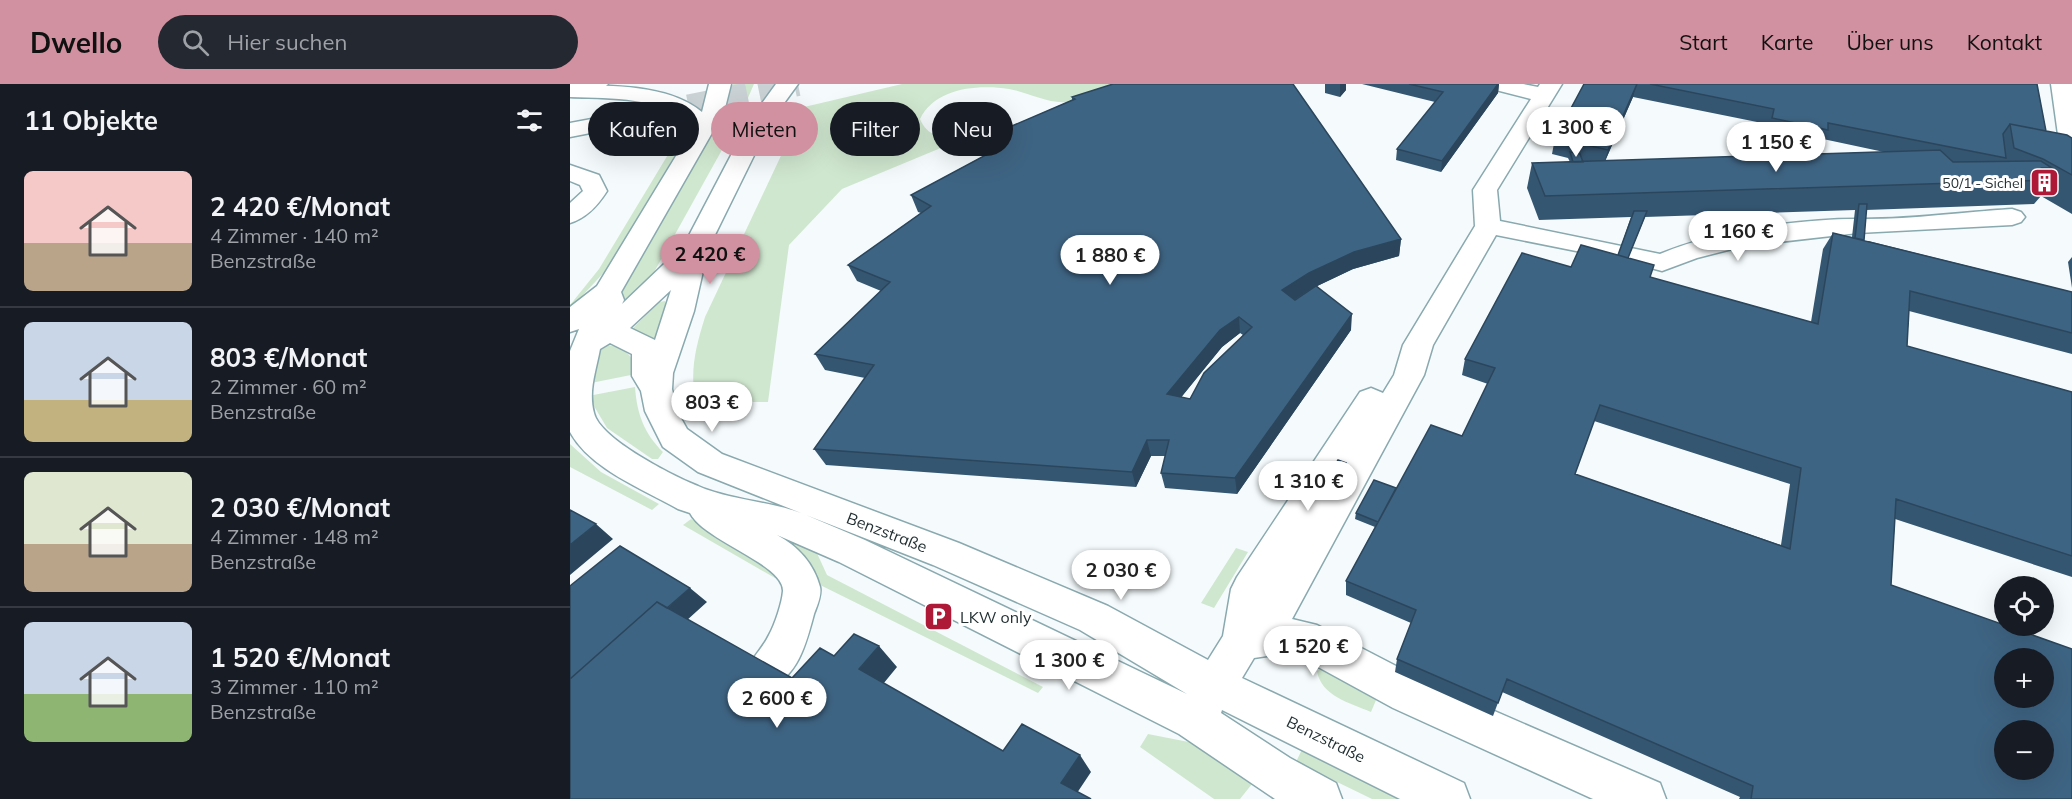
<!DOCTYPE html>
<html lang="de">
<meta charset="utf-8">
<style>
:root{--surface:#171b24;--page:#242831;--text:#f1f3f6;--muted:#9ea1a6;--line:#363941;--accent:#d291a0}
body{margin:0;font-family:Mulish,sans-serif;background:var(--page);color:var(--text);height:100vh;display:flex;flex-direction:column;font-size:22px;white-space:nowrap}
*{box-sizing:border-box;margin:0}
p{font-size:20px;color:var(--muted)}
.icon{flex:none;width:33px;height:33px;fill:none;stroke:currentColor;stroke-width:2;stroke-linecap:round;stroke-linejoin:round}
.map{position:relative;flex:1;overflow:hidden}
.side{display:flex;flex-direction:column;background:var(--surface);width:570px}
.side>*{flex:none}
.hud{position:absolute;left:18px;top:18px;width:570px;height:54px;display:flex;gap:12px}
.tools{position:absolute;left:1424px;top:492px;display:grid;gap:12px}
.tools a{display:grid;place-items:center;width:60px;height:60px;border-radius:50%;background:var(--surface);box-shadow:0 6px 24px #0002;font-size:30px}
.price{position:absolute;translate:-50% -51px;padding:0 14px;border-radius:21px;background:#fff;color:#222;font-size:20px;line-height:39px;filter:drop-shadow(0 2px 3px #0008)}
.price::after{content:'';position:absolute;left:50%;top:36px;width:18px;height:14px;margin-left:-9px;background:inherit;clip-path:polygon(0 0,100% 0,50% 100%)}
.price.on{background:var(--accent);color:#111}
ul{padding:0;list-style:none}
li{display:flex;align-items:center;gap:18px;height:150px;padding:0 24px}
li+li{border-top:2px solid var(--line)}
li span{display:grid;place-items:center;flex:none;width:168px;height:120px;border-radius:9px;color:#555}
li>.icon{margin-inline-start:auto}
span .icon{width:72px;height:72px;fill:#fffc;stroke-width:1}
li b{font-size:26px}
h2{display:flex;justify-content:space-between;align-items:center;height:72px;padding:0 24px;font-size:26px}
.pill{padding:0 21px;border-radius:27px;background:var(--surface);box-shadow:0 6px 24px #0002;font-size:21px;line-height:54px}
.pill.on{background:var(--accent);color:#111}
header{display:flex;align-items:center;gap:36px;box-sizing:border-box;height:84px;padding:0 30px;background:var(--accent);color:#111}
header strong{font-size:28px}
nav{display:flex;gap:33px;margin-inline-start:auto;font-size:21px}
.search{width:420px;height:54px;background:var(--page);display:flex;align-items:center;gap:15px;box-sizing:border-box;padding:0 21px;border-radius:33px;color:var(--muted);font-size:22px}
main{display:flex;flex:1;min-height:0}
.map>svg:first-child{display:block}
</style>
<header>
<strong>Dwello</strong>
<div class="search"><svg class="icon" aria-label="search" viewBox="0 0 24 24"><circle cx="10" cy="10" r="6"/><path d="M15 15l6 6"/></svg>Hier suchen</div>
<nav><a>Start</a><a>Karte</a><a>Über uns</a><a>Kontakt</a></nav>
</header>
<main>
<section class="side">
<h2>11 Objekte<svg class="icon" aria-label="filters" viewBox="0 0 24 24"><path d="M4 7h16M4 17h16"/><circle cx="9" cy="7" r="2"/><circle cx="15" cy="17" r="2"/></svg></h2>
<ul>
<li><span style="background:linear-gradient(#f6c9c9 60%,#b9a48a 0)"><svg class="icon" aria-label="home" viewBox="0 0 24 24"><path d="M3 11l9-7 9 7M6 9v11h12V9"/></svg></span><div><b>2 420 €/Monat</b><p>4 Zimmer · 140 m²</p><p>Benzstraße</p></div></li>
<li><span style="background:linear-gradient(#c9d6e8 65%,#c2b280 0)"><svg class="icon" aria-label="home" viewBox="0 0 24 24"><path d="M3 11l9-7 9 7M6 9v11h12V9"/></svg></span><div><b>803 €/Monat</b><p>2 Zimmer · 60 m²</p><p>Benzstraße</p></div></li>
<li><span style="background:linear-gradient(#dfe7d0 60%,#b9a48a 0)"><svg class="icon" aria-label="home" viewBox="0 0 24 24"><path d="M3 11l9-7 9 7M6 9v11h12V9"/></svg></span><div><b>2 030 €/Monat</b><p>4 Zimmer · 148 m²</p><p>Benzstraße</p></div></li>
<li><span style="background:linear-gradient(#c9d6e8 60%,#8fb573 0)"><svg class="icon" aria-label="home" viewBox="0 0 24 24"><path d="M3 11l9-7 9 7M6 9v11h12V9"/></svg></span><div><b>1 520 €/Monat</b><p>3 Zimmer · 110 m²</p><p>Benzstraße</p></div></li>
</ul>
</section>
<div class="map">
<svg width="1502" height="715" viewBox="0 0 1502 715">
<rect width="100%" height="100%" fill="#f5fbfd"/>
<!-- green -->
<path fill="#d0e7cf" d="M163,0H184L168,37L83,190L67,211L48,222L47,217L147,41Z
M332,0H554C537,6 516,16 497,18C478,20 457,8 439,5C407,0 365,4 350,35C357,52 372,55 390,56L272,105L219,161L198,318H126C119,288 126,262 135,233L234,23Z
M83,22L108,36L112,59L39,183L0,225V221L29,185L105,59C107,40 96,32 79,25Z
M95,217L97,228L86,256L61,246L89,218Z
M36,261C54,262 65,272 66,290L16,300L21,272Z
M65,303C67,330 74,349 93,368L88,375H82L37,344L18,312Z
M0,360L31,388L89,420L82,426L0,383Z
M121,435L196,475L215,494H205L113,441Z
M186,441L246,467L257,491L473,603L468,609L240,496Z
M666,464L678,468L644,524L631,519Z
M751,585L809,609L801,628C780,619 751,612 747,587Z
M578,650L629,660L686,695L670,715H644L570,663Z
M735,659L852,715H802L726,678Z"/>
<g fill="none" stroke-linecap="round" stroke-linejoin="round">
<!-- minor-tunnel -->
<path stroke="#cbd2d5" stroke-width="24" stroke-dasharray="24 12" stroke-linecap="butt" d="M48,37L228,0"/>
<defs>
<path id="minor" d="M139,0H161L154,28L51,208L54,216L52,220L114,161L179,37L206,0H228L201,37L138,165L124,227L103,289L102,305L107,327L117,345L152,370L389,459L538,522L638,576L653,552L661,505L667,493L790,308L801,304L813,309L824,291L833,261L905,142L903,106L961,15L918,4L914,0H953L968,3L970,0H992L927,106L930,137L1090,170C1145,147 1227,135 1287,135C1337,136 1392,128 1442,125L1451,128L1455,133L1451,138L1442,141L1288,149L1174,162L1127,174L1092,187L1051,176L926,151L863,261L854,291L722,535L747,541L853,596L1090,699L1096,715H1023L823,624L728,572L711,570L684,574L672,594L894,699L900,715H830L652,626L651,629L720,674L766,699L772,715H705L609,650L269,478L207,451C228,462 244,480 250,503C252,511 247,522 244,530C236,560 228,593 197,605L183,600L177,586C182,573 193,564 199,551C205,540 212,519 213,507C214,480 134,457 120,429L108,425C73,405 20,385 0,348V267L9,245L0,248V223L27,202L123,44C88,11 44,15 0,13V1C43,2 98,0 132,28ZM101,206L85,256L60,244ZM40,259L62,270V292L71,307L75,327L93,363L128,388L231,429C198,417 160,416 128,402C103,392 30,355 24,329C18,307 26,287 30,265ZM236,431L363,481L510,546L617,610L295,456Z
M1481,0H1502V65L1493,63L1489,58Z
M48,30L56,32L59,37L56,42L0,53V39Z
M0,81L29,91L37,107C28,121 17,134 0,139V119L13,107L10,101L0,97Z"/>
<path id="major" d="M0,0H38L34,4L0,10Z"/>
</defs>
<!-- minor casing -->
<use href="#minor" stroke="#89a9af" stroke-width="3"/>
<!-- major casing -->
<use href="#major" stroke="#89a9af" stroke-width="3"/>
<!-- minor -->
<use href="#minor" fill="#fff" fill-rule="evenodd"/>
<!-- major -->
<use href="#major" fill="#fff" fill-rule="evenodd"/>
</g>
<!-- wall -->
<path fill="#355671" fill-rule="evenodd" d="M755,0H776V6L770,13L755,9Z
M792,0H929L928,9L871,88L826,76L827,65L865,18Z
M1014,0H1467L1476,47L1502,54V130L1471,112L1464,120L1296,126L1294,156L1502,208V270L1339,227L1337,262L1502,308V493L1325,435L1321,501L1502,715H1169L1170,713L932,608L923,632L825,588L827,575L841,539L776,511V497L805,443L785,435L786,429L826,404L892,352L918,300L892,291L895,275L1001,183L1048,171L1061,133L969,136L957,104L962,79L1000,78L998,74L982,70L985,54ZM1063,13L1197,40L1195,50L1218,55L1228,70L1035,77ZM1253,55L1314,68L1242,70L1234,58L1250,62ZM1285,126L1282,153L1263,149L1253,165L1241,238L1080,193L1058,174L1075,133ZM1024,337L1220,400L1211,461L1005,390Z
M502,13L831,155L829,172L783,185L747,202L781,246L667,410L595,404L591,389L595,372H581L566,403L256,381L244,365L295,294L255,286L245,270L311,207L287,197L278,181L351,129L348,128L341,111L419,69L414,54L502,16ZM670,249L673,251L620,315L611,313L652,263Z
M1502,173V204L1498,178Z
M776,379V385L770,395L766,394V399L760,409L753,406V400L762,391V386Z"/>
<!-- shaded-wall -->
<path fill="#2b465c" d="M770,0H776V6L770,13Z
M928,0H929L928,9L871,88L872,77Z
M1067,0L1063,13L1033,82L1038,66Z
M831,155L829,172L783,185L739,206L713,223L712,206L739,189L784,168Z
M782,230L781,246L667,410L665,394Z
M669,233L670,249L652,263L601,326L597,310L650,246Z
M577,356L581,372L566,403L562,388Z
M776,379V385L770,395V389Z
M767,393L766,399L760,409V404Z
M26,440L43,455L0,491V461Z
M120,504L137,518L0,642V610Z
M309,562L327,583L309,605L289,585Z
M510,671L521,688L503,715L491,699Z"/>
<!-- building -->
<path fill="#3e6483" stroke="#2b465c" stroke-width="1.5" fill-rule="evenodd" d="M543,0H723L831,155L784,168L739,189L712,206L725,216L746,202L782,230L665,394L591,389L599,356H577L562,388L244,365L304,281L245,270L320,198L278,181L361,122L341,111L429,64L414,54L505,15L502,13ZM669,233L682,243L634,289L620,315L597,310L650,246Z
M839,0H928L872,77L827,65L873,8Z
M1014,0H1067L1038,66L985,54Z
M1080,0H1467L1476,47L1440,40L1433,50L1436,74L1258,39V46L1202,34L1204,25Z
M1440,40L1497,51L1502,54V91L1473,75L1444,64Z
M1221,49L1229,51L1242,70H1235Z
M1370,66L1383,78L1471,77L1482,84H1472L1483,96L975,112L962,79Z
M1000,68L1010,70L1013,78H1003Z
M1289,120H1297L1294,156L1285,154Z
M1064,127H1077L1058,174L1048,171Z
M1263,149L1502,208V249L1340,207L1337,262L1502,308V472L1326,415L1321,501L1502,565V715H1181L1183,702L937,595L928,619L827,575L846,526L776,497L861,341L892,352L925,284L895,275L952,169L1001,183L1011,161L1084,181L1080,193L1248,240ZM1030,321L1231,384L1220,465L1005,390ZM1434,574H1473V614H1434ZM1434,646H1473V686H1434Z
M768,376L776,379L770,389L762,386Z
M759,390L767,393L760,404L753,400Z
M804,396L826,404L808,438L786,429Z
M0,426L26,440L0,461Z
M50,462L120,504L97,524L87,518L0,595V502Z
M87,518L222,594L250,564L264,572L284,550L309,562L289,585L433,667L452,640L510,671L491,699L521,715H0V595Z"/>
<!-- icons -->
<defs>
<symbol id="building-square" viewBox="-11 -11 22 22"><rect x="-9" y="-9" width="18" height="18" rx="4" fill="#ad1937" stroke="#fff"/><path d="M-4-6H4V6H1V3H-1V6H-4ZM-2.5-4.3h1.7v1.8h-1.7ZM.8-4.3h1.7v1.8H.8ZM-2.5-1h1.7V.8h-1.7ZM.8-1h1.7V.8H.8Z" fill="#fff"/></symbol>
<symbol id="parking-square" viewBox="-11 -11 22 22"><rect x="-9" y="-9" width="18" height="18" rx="4" fill="#ad1937" stroke="#fff"/><path d="M-3.5-5.5H1a3.5 3.5 0 0 1 0 7H-1V5.5H-3.5ZM-1-3.4V-.6H.8a1.4 1.4 0 0 0 0-2.8Z" fill="#fff"/></symbol>
</defs>
<g fill-rule="evenodd">
<use href="#building-square" x="1458" y="82" width="33" height="33"/>
<use href="#parking-square" x="352" y="516" width="33" height="33"/>
</g>
<g text-anchor="middle" stroke-width="6" stroke-linejoin="round" paint-order="stroke">
<!-- far-poi labels -->
<g font-size="14" fill="#233033" stroke="#fff" text-anchor="end">
<text x="1453" y="104">50/1 - Sichel</text>
</g>
<!-- street labels -->
<g font-size="16" fill="#233033" stroke="#fff">
<text transform="translate(317 448) rotate(21)" y="6">Benzstraße</text>
<text transform="translate(756 655) rotate(26)" y="6">Benzstraße</text>
</g>
<!-- poi labels -->
<g font-size="16" fill="#233033" stroke="#fff" text-anchor="start">
<text x="390" y="539">LKW only</text>
</g>
</g>
</svg>
<div class="tools">
<a><svg class="icon" aria-label="locate" viewBox="0 0 24 24"><circle cx="12" cy="12" r="6"/><path d="M12 2v4M12 18v4M2 12h4M18 12h4"/></svg></a>
<a>+</a>
<a>−</a>
</div>
<b class="price" style="left:1006px;top:74px">1 300 €</b>
<b class="price" style="left:1206px;top:89px">1 150 €</b>
<b class="price" style="left:1168px;top:178px">1 160 €</b>
<b class="price on" style="left:140px;top:201px">2 420 €</b>
<b class="price" style="left:540px;top:202px">1 880 €</b>
<b class="price" style="left:142px;top:349px">803 €</b>
<b class="price" style="left:738px;top:428px">1 310 €</b>
<b class="price" style="left:551px;top:517px">2 030 €</b>
<b class="price" style="left:743px;top:593px">1 520 €</b>
<b class="price" style="left:499px;top:607px">1 300 €</b>
<b class="price" style="left:207px;top:645px">2 600 €</b>
<div class="hud">
<a class="pill">Kaufen</a>
<a class="pill on">Mieten</a>
<a class="pill">Filter</a>
<a class="pill">Neu</a>
</div>
</div>
</main>
